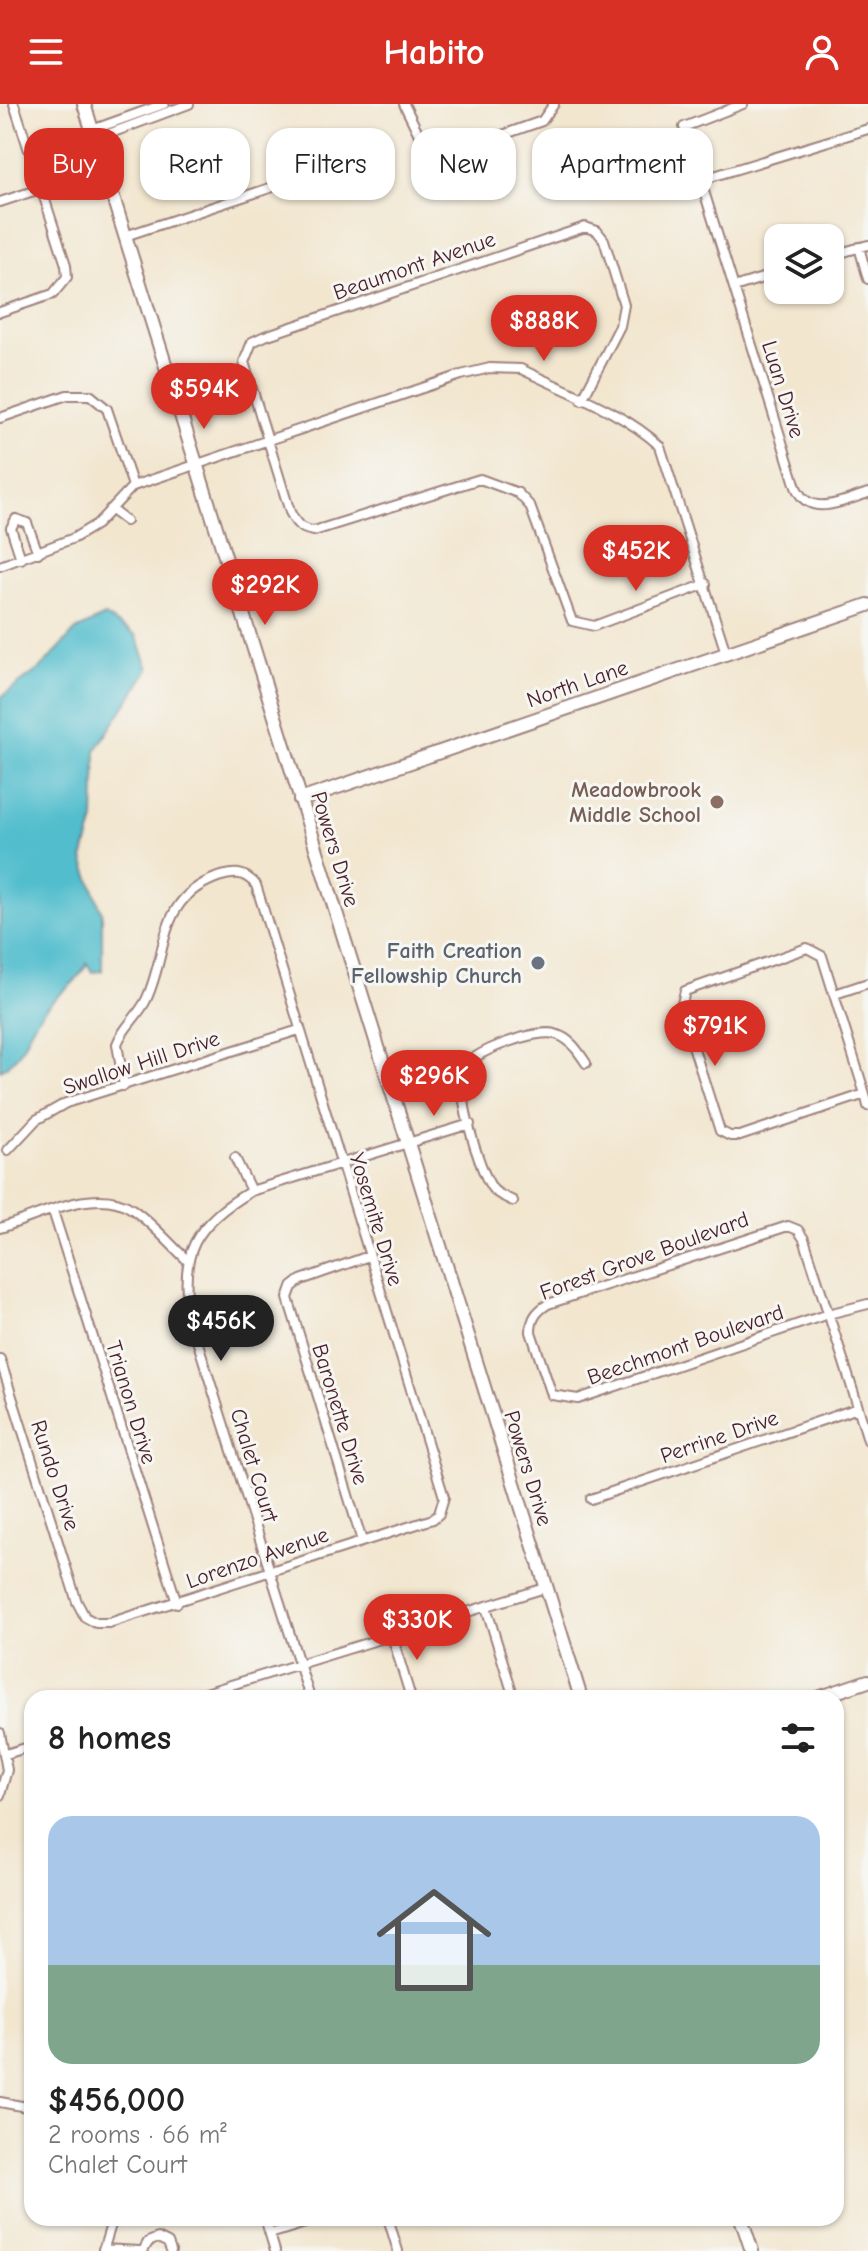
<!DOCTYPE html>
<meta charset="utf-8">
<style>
:root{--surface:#fff;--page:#f2f2f2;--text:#222;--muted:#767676;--line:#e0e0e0;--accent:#d93025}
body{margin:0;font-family:"Comic Neue",sans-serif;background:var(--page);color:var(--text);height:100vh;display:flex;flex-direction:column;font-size:30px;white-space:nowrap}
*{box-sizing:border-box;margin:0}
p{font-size:26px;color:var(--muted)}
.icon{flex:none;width:44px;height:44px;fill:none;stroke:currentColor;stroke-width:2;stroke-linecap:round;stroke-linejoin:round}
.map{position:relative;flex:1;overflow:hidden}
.panel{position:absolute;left:24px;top:1586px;width:820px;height:536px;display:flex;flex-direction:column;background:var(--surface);border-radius:24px;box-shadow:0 2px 6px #0004}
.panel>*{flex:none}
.banner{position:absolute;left:24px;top:24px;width:820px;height:72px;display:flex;gap:16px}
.controls{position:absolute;left:764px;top:120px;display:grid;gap:16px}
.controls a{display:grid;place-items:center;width:80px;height:80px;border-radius:16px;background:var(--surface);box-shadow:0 2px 6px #0004;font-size:40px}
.price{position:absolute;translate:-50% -68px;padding:0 18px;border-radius:28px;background:var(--accent);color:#fff;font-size:26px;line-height:52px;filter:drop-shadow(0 2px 4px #0008)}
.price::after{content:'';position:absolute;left:50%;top:48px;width:24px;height:18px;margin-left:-12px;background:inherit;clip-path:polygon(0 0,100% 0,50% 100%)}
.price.on{background:#222;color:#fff}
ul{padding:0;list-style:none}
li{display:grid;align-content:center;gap:16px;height:424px;padding:0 24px}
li+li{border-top:2px solid var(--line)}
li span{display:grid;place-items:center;height:248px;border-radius:24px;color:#555}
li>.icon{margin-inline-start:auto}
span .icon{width:144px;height:144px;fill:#fffc;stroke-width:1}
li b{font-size:34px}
h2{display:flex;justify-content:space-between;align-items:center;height:96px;padding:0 24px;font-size:34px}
.tag{padding:0 28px;border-radius:24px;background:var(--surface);box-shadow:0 2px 6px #0004;font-size:28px;line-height:72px}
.tag.on{background:var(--accent);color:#fff}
header{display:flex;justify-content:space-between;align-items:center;height:104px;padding:0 24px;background:var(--accent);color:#fff;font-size:36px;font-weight:600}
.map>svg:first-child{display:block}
</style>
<header><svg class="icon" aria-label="menu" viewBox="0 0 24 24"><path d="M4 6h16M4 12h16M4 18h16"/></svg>Habito<svg class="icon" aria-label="person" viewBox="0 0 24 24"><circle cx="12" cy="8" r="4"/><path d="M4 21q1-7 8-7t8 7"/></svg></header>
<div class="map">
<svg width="868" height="2147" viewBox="0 0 868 2147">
<rect width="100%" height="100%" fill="#f6f6f2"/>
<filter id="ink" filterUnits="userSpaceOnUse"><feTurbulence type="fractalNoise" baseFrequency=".0125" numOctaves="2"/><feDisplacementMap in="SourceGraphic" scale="16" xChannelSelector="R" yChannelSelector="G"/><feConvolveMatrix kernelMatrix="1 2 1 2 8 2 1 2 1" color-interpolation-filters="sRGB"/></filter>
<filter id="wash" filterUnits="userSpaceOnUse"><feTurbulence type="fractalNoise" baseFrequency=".006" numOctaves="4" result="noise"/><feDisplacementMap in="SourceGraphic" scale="32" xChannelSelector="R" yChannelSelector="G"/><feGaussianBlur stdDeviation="1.8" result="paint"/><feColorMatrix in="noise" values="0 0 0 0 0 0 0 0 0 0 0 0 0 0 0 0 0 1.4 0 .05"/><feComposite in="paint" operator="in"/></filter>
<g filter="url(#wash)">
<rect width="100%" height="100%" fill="#f2e6cf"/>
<!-- water -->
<path fill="#51bdcd" stroke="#4e6e7c" stroke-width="2" d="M105,512L136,531L149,565L96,646L94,716L83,755L102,809V867L92,868L87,859C77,881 54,892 40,911C23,933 26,952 0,966V594L42,563L76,526Z"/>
</g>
<g filter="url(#ink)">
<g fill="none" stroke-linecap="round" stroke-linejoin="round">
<defs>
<path id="street" d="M404,0L425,43L435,51H446L542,17L554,0
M743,0L684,23L796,383C809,415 843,397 868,389
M92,26L164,0
M95,35L189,0
M701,76L868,25
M0,98L104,64
M125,132L303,73L312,76
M859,143L868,175
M830,152L868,141
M734,183L778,169
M0,208L53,190L67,173L66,161L14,0
M582,296L620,222L624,201L604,136L597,127L585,123L265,232L252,238L244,258L290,408C296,420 300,425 314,427L480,375L518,389L530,402L572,517L594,522L706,480
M0,314L67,291H90L107,305L133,382
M110,405L126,417
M21,455L11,424L16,415L27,419L38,449
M0,462L74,434L97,420L133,382L461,271L490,264L521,265C567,288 622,307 660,342L726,549
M835,890L868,879
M865,990L740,1032H730L720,1027L681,904L685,887L807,844L822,852L865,990L868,1002
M8,1046L36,1016L66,999L299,926
M235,1054L251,1087
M513,1097C506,1093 497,1091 492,1084C478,1064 454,983 466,962C476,946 537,925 555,930C570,934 578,947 586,959
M53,1107L177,1499
M0,1124C37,1113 96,1080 132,1105C152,1119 169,1139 187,1156
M868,1200L828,1210L578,1295L552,1291L531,1228C531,1214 537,1207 548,1200L788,1122L798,1126L804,1135C826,1202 848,1269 868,1336
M0,1255L77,1498L85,1513L96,1519H109L433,1415L439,1410L444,1393L256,781C244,767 234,768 218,773C157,795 169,845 147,894C139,912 123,923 117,940L124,982
M591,1395L858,1304
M362,1437L288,1194L292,1183L301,1176L369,1152
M486,1503L514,1594
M392,1532L411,1594
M189,1594L545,1484
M310,1594L190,1214C178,1149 195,1120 251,1087L470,1020
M0,1629L7,1666L0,1691
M6,1650L32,1642
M836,1785L838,1792
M0,1998L32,2004
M28,2004L32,1983
M265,2114L275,2147
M388,2114L398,2147
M270,2130L321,2114
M103,2145L139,2147
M103,2147L113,2114
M143,2147L148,2138L158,2134L168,2139L171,2147"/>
<path id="secondary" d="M84,0L581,1594
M300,696L868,501
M818,1594L868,1577
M741,2114L752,2147"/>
</defs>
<!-- street casing -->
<use href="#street" stroke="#9e827d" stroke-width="12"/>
<!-- secondary casing -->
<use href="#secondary" stroke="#9e827d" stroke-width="16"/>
<!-- street -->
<use href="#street" stroke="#fff" stroke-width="8"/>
<!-- secondary -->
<use href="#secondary" stroke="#fff" stroke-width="12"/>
</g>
</g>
<!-- markers -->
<circle fill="#8d6e63" stroke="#f6f6f2" stroke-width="3" cx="717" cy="698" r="8"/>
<circle fill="#6b7280" stroke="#f6f6f2" stroke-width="3" cx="538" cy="859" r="8"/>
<g text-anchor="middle" stroke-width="6" stroke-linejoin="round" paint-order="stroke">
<!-- street labels -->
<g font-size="22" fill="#4a1f2b" stroke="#f6f6f2">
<text transform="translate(414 161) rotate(-19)" y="8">Beaumont Avenue</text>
<text transform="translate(784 285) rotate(73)" y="8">Luan Drive</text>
<text transform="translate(577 579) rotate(-19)" y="8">North Lane</text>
<text transform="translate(336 745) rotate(73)" y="8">Powers Drive</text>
<text transform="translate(141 958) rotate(-18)" y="8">Swallow Hill Drive</text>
<text transform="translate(377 1115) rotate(73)" y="8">Yosemite Drive</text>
<text transform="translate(644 1151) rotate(-20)" y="8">Forest Grove Boulevard</text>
<text transform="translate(685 1240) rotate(-19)" y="8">Beechmont Boulevard</text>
<text transform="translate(132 1298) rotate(73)" y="8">Trianon Drive</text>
<text transform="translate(341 1310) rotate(73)" y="8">Baronette Drive</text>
<text transform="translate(719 1332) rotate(-19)" y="8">Perrine Drive</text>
<text transform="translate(255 1361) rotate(73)" y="8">Chalet Court</text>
<text transform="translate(529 1364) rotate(73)" y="8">Powers Drive</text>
<text transform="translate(56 1371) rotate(72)" y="8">Rundo Drive</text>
<text transform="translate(257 1453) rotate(-19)" y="8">Lorenzo Avenue</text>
</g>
<!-- education labels -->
<g font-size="22" font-weight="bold" fill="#785e54" stroke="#f6f6f2" text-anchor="end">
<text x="701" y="693">Meadowbrook<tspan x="701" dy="25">Middle School</tspan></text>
</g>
<!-- worship labels -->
<g font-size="22" font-weight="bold" fill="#5b616d" stroke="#f6f6f2" text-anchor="end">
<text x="522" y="854">Faith Creation<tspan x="522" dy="25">Fellowship Church</tspan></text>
</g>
</g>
</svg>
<div class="controls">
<a><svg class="icon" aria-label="layers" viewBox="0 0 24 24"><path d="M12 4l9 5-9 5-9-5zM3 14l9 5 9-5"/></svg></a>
</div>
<b class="price" style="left:544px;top:259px">$888K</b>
<b class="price" style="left:204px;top:327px">$594K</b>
<b class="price" style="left:636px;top:489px">$452K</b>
<b class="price" style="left:265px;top:523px">$292K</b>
<b class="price" style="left:715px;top:964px">$791K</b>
<b class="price" style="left:434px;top:1014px">$296K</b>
<b class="price on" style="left:221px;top:1259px">$456K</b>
<b class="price" style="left:417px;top:1558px">$330K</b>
<div class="banner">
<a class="tag on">Buy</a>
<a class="tag">Rent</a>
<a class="tag">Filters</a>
<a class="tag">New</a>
<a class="tag">Apartment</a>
</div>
<section class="panel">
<h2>8 homes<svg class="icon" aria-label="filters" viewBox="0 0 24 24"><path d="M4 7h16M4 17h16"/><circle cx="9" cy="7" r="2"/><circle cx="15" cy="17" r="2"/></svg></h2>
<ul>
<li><span style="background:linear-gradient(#a9c7e8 60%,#7fa58c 0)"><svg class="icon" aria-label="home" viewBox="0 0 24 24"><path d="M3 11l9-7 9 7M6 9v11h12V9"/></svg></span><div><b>$456,000</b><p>2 rooms · 66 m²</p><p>Chalet Court</p></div></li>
</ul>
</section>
</div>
